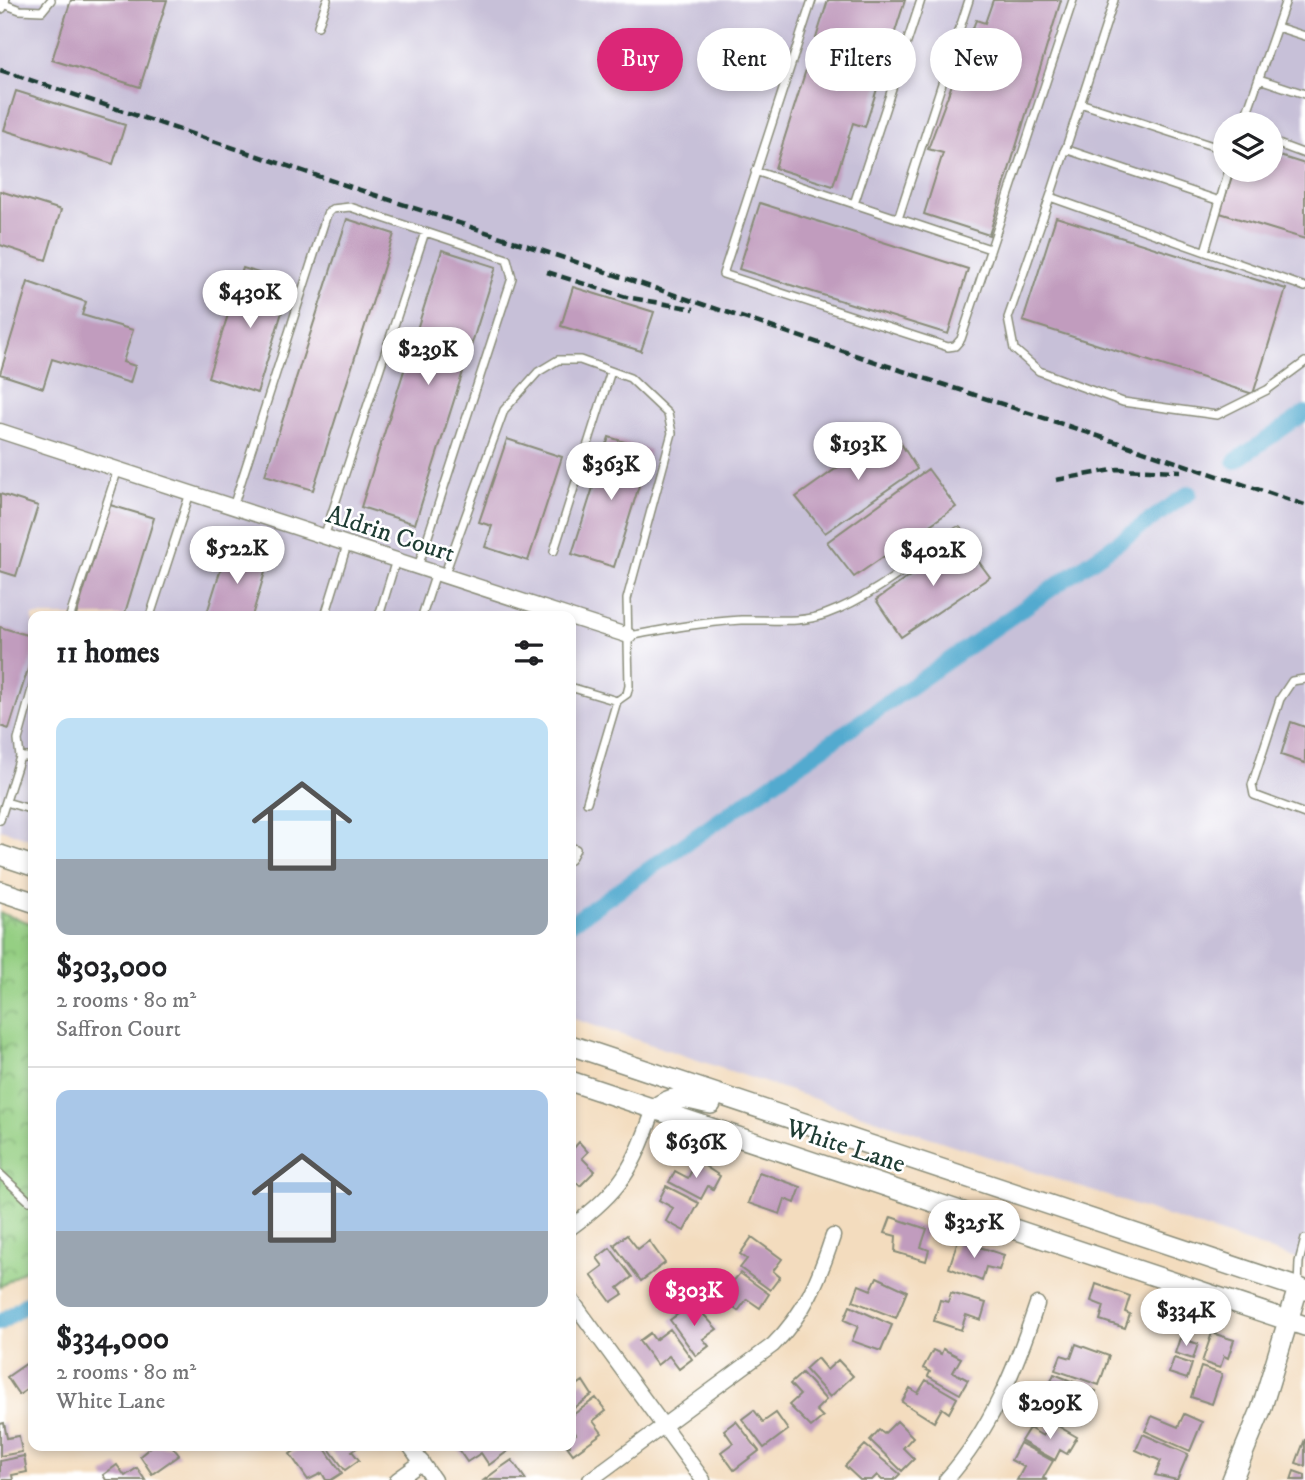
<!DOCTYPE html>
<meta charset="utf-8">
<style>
:root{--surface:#fff;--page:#f6f6f6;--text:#202124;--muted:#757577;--line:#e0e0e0;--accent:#db2777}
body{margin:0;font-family:"IM FELL DW Pica",serif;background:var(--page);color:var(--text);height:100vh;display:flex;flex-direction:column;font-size:26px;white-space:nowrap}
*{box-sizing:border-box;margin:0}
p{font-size:23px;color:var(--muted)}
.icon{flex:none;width:38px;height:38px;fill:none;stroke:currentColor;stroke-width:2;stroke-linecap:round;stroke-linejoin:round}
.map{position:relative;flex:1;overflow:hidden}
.drawer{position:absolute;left:28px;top:611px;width:548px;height:840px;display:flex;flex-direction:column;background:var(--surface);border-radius:14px;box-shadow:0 4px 10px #0003}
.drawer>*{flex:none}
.hud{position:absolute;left:597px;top:28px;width:602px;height:63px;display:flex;gap:14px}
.buttons{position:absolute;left:1213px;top:112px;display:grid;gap:14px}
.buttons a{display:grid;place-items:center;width:70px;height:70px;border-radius:50%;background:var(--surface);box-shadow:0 4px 10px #0003;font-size:35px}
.price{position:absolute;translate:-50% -60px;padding:0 16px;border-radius:24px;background:#fff;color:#222;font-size:23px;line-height:46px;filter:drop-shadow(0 2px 4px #0008)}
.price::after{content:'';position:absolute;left:50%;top:42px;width:21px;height:16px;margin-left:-10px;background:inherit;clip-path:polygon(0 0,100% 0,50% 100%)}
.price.on{background:var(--accent);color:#fff}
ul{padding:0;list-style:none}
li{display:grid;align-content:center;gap:14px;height:371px;padding:0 28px}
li+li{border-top:2px solid var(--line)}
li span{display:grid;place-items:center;height:217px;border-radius:14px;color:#555}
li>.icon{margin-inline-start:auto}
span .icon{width:126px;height:126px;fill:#fffc;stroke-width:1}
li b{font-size:30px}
h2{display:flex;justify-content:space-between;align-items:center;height:84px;padding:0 28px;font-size:30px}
.tag{padding:0 24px;border-radius:32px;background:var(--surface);box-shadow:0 4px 10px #0003;font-size:24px;line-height:63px}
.tag.on{background:var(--accent);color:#fff}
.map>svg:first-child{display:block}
</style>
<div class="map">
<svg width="1305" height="1480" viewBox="0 0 1305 1480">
<defs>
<pattern id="park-crowns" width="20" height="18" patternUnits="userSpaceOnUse" patternTransform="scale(1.75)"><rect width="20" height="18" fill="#95cf83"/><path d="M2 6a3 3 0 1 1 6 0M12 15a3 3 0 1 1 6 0" fill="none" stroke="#79a96c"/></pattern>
</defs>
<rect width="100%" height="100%" fill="#fff"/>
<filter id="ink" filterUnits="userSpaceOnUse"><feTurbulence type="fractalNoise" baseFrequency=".0143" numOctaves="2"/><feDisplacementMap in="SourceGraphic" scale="14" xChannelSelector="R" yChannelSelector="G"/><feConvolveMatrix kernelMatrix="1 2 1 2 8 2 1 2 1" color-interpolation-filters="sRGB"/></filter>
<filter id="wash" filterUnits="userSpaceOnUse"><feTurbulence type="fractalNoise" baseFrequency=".00686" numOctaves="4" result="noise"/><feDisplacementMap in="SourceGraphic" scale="28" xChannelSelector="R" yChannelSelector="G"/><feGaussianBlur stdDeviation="1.57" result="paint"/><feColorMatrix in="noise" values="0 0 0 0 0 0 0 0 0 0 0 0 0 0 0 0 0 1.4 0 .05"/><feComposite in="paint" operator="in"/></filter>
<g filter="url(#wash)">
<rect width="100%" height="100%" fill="#f3dcbe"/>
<!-- industrial -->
<path fill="#c7c0d8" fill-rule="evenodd" d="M0,0H1305V1262L571,1018L570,616H33V840L0,829ZM1225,124H1270V170H1225Z"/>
<!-- park -->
<path fill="url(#park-crowns)" stroke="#5a865c" stroke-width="2" d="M0,913L33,924V1264L0,1287Z"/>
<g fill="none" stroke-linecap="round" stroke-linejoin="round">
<!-- canal -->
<path stroke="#52aacf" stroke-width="16" d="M1235,461L1305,413
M570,924L1189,493
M0,1323L33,1299"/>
</g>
<g id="blocks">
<!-- building -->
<path fill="#c19cbe" d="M71,0H167L140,87L52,60Z
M828,0H905L865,127L853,123L833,186L775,168Z
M993,0H1061L989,235L924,214L943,153L928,149L976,20L985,23Z
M16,91L125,125L113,164L4,130Z
M1270,153L1305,164V239L1220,213L1234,170H1270Z
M0,191L61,210L46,260L0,245Z
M760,203L968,269L948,334L739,269Z
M1056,217L1286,289L1253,394L1023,321Z
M347,219L394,234L313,490L265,475Z
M442,250L496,267L415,524L361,507Z
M243,268L291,283L257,393L208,377Z
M28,282L86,302L82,315L133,330L123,362L135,366L130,383L52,359L43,388L0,374Z
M573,287L654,312L641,351L561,326Z
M892,429L917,469L825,533L796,497Z
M609,437L650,450L614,567L572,554Z
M507,439L562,457L528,561L485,547L492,526L479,522Z
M928,469L956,507L854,577L827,542Z
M0,494L38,506L16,576L0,571Z
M110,505L154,518L124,616H76Z
M962,539L990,577L901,637L876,600Z
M227,549L268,562L252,616H206Z
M0,627L33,637V653L9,729L0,726Z
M1291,722L1305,727V763L1281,755Z
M579,1142L588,1152L582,1158L595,1171L580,1186L570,1177V1146L573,1149Z
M697,1161L720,1176L713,1189L708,1186L701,1199L669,1182L675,1171L688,1178Z
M759,1172L801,1187L795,1203L785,1199L780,1214L748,1203Z
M666,1186L699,1203L684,1231L666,1221L673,1208L659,1200Z
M891,1217L927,1229L921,1247L929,1250L926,1261L895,1252L896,1236L885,1233Z
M627,1235L638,1249L649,1241L665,1263L641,1281L614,1245Z
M752,1237L782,1259L773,1271L780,1277L770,1290L740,1268L747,1259L740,1254Z
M958,1240L1004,1255L999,1270L986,1267L982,1281L949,1268Z
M610,1248L632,1277L618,1288L623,1294L611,1302L591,1275L603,1266L597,1258Z
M740,1273L769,1294L760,1308L747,1299L738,1311L712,1291L722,1278L731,1284Z
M877,1277L907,1291L896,1318L853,1301L859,1285L871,1290Z
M1096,1284L1130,1296L1125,1312L1130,1314L1125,1328L1100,1320L1104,1306L1091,1301Z
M951,1293L986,1303L981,1320L966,1315L961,1330L934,1321L940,1300L948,1302Z
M693,1303L717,1329L703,1339L709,1346L696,1356L670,1320Z
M850,1306L892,1325L881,1351L852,1341L858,1326L844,1320Z
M670,1329L692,1359L679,1369L669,1356L657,1365L639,1341L650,1333L655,1340Z
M1212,1333L1234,1340L1228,1358L1224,1356L1220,1368L1202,1362Z
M1180,1338L1198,1344L1193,1359L1175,1353Z
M1076,1344L1109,1356L1099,1385L1055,1370L1061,1355L1071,1358Z
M943,1349L961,1358L953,1372L968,1380L960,1394L928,1376L930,1372L923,1368L933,1350L941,1354Z
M817,1358L827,1370L838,1360L853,1376L830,1397L805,1369Z
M1174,1358L1192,1364L1187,1379L1169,1373Z
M33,1359V1389L32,1386L19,1395L7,1377Z
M1201,1367L1222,1374L1212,1404L1191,1397Z
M802,1373L826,1400L816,1410L823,1417L811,1427L789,1405L800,1395L790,1384Z
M1054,1374L1096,1391L1085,1420L1058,1409L1063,1395L1048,1389Z
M926,1380L957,1398L949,1413L942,1408L934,1422L902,1402L910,1388L918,1393Z
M583,1381L592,1395L570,1411V1390Z
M596,1398L606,1411L593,1421L602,1433L573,1454L567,1446H570V1438L576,1434L570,1426V1417Z
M754,1410L763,1422L776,1413L788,1430L764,1448L742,1419Z
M1184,1414L1202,1422L1190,1451L1145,1431L1152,1416L1178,1427Z
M736,1421L759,1451L734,1470L721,1452L733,1443L724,1430Z
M897,1421L913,1437L903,1448L914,1459L902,1471L870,1440L879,1430L884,1434Z
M1051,1422L1077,1437L1067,1454L1060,1450L1055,1460L1021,1441L1029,1428L1043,1436Z
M4,1423L7,1438L19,1436L22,1452L0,1456V1424Z
M1143,1434L1188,1454L1177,1480L1155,1475L1161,1461L1136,1450Z
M1305,1439V1466L1296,1463Z
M1020,1443L1053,1461L1043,1478L1047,1480H1017L1024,1467L1011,1460Z
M865,1445L900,1474L894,1480H882L877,1475L872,1480H860L845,1466Z
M152,1446H172L179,1455L152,1474L140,1456Z
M302,1446L307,1451L316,1446H323L342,1473L331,1480H326L322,1473L308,1480L290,1454Z
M327,1446H360L352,1451L359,1460L345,1470Z
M463,1446H510L512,1448L489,1465L481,1453L467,1462L458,1449Z
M24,1456L27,1472L12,1475L13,1480H0V1461Z
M512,1460L526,1480H484L496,1471Z
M117,1465L125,1476L137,1468L145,1480H106L103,1475Z
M1294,1471L1305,1475V1480H1291Z"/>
</g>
</g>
<g filter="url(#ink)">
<use href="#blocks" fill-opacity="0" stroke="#898c79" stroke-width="2"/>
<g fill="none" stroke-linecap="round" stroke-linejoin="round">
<defs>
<path id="lane" d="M812,0L723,274L948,347L955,346L961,339L1073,0
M1114,0L1050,197L1305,287
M1,3L20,10L42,11L51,0
M318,26L327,0
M1277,27L1305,36
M1259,79L1305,94
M1080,103L1225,150
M1243,124L1286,0
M1270,141L1305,154
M1065,149L1220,201
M755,171L990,249
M1050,197L1008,318L1014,349L1039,371L1123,402L1217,415L1267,390L1305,362
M854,204L921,0
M898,219L969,0
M1205,251L1229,170
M233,507L327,214L332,209L350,207L507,259L512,278L418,567
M324,537L425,232
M554,551L611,371
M444,576L504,410L538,372L558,360H580L630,378L668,414L672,433L627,599L629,686L627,694L617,701L570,687
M70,616L118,469
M150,616L190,493
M325,616L347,545
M379,616L396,560
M422,616L436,573
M629,636C666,629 703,622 741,620C770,619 799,624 826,614C875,596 916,560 958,531
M1305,679L1292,681L1280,699L1252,785L1254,795L1305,814
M20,757L18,740L33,686
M6,802L33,810
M587,802L617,701
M0,820L20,757H33
M570,847L576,849L570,860
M0,1174L29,1201
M1298,1287L1299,1262L1305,1239"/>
<path id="street" d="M0,6L2,0
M0,431L568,616
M570,617L629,636
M570,1228C622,1190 633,1169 654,1109
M570,1298L703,1480
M410,1446L434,1480
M397,1480L422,1462
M590,1480L773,1345C805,1313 819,1279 833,1236
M946,1480C991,1430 1016,1367 1037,1304"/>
<path id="secondary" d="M0,855L33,866
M0,891L33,902
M570,1045L1305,1290
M570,1081L1305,1326
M654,1109C676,1092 685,1099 711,1104
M1232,1480L1261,1410L1298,1288"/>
</defs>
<!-- lane casing -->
<use href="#lane" stroke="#898c79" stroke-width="10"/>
<!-- street casing -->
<use href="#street" stroke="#898c79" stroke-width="17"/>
<!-- secondary casing -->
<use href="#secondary" stroke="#898c79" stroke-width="22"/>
<!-- lane -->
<use href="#lane" stroke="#fff" stroke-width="7"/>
<!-- street -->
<use href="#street" stroke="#fff" stroke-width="14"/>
<!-- secondary -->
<use href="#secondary" stroke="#fff" stroke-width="19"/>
<!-- rail -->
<path stroke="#1f3d34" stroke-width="4.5" stroke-dasharray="10 5" stroke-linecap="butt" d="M0,70L1305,505
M547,272L626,297L694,309
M1056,480L1118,469L1181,471"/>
</g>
</g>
<g text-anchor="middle" stroke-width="5" stroke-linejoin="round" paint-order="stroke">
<!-- street labels -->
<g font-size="26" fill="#1f3d34" stroke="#fff">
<text transform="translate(391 533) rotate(18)" y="9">Aldrin Court</text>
<text transform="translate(846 1145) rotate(18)" y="9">White Lane</text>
</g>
</g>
</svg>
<div class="buttons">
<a><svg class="icon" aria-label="layers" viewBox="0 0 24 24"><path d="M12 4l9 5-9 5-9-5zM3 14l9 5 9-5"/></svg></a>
</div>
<b class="price" style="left:250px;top:330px">$430K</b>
<b class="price" style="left:428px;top:387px">$239K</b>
<b class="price" style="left:858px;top:482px">$193K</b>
<b class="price" style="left:611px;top:502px">$363K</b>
<b class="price" style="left:237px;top:586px">$522K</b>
<b class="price" style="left:933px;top:588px">$402K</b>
<b class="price" style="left:696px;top:1180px">$636K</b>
<b class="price" style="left:974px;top:1260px">$325K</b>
<b class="price on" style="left:694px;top:1328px">$303K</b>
<b class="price" style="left:1186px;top:1348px">$334K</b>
<b class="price" style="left:1050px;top:1441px">$209K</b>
<div class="hud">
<a class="tag on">Buy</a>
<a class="tag">Rent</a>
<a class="tag">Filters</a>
<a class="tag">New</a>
</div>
<section class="drawer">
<h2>11 homes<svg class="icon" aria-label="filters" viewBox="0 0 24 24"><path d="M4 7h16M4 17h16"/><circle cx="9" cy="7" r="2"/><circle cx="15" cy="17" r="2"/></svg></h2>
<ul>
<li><span style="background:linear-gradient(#bfe0f5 65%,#9aa5b1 0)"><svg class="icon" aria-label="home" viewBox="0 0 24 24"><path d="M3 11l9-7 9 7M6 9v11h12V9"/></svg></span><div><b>$303,000</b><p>2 rooms · 80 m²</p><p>Saffron Court</p></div></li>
<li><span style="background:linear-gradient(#a9c7e8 65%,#9aa5b1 0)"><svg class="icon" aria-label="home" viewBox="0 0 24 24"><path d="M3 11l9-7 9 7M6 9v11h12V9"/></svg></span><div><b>$334,000</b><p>2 rooms · 80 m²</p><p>White Lane</p></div></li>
</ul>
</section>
</div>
